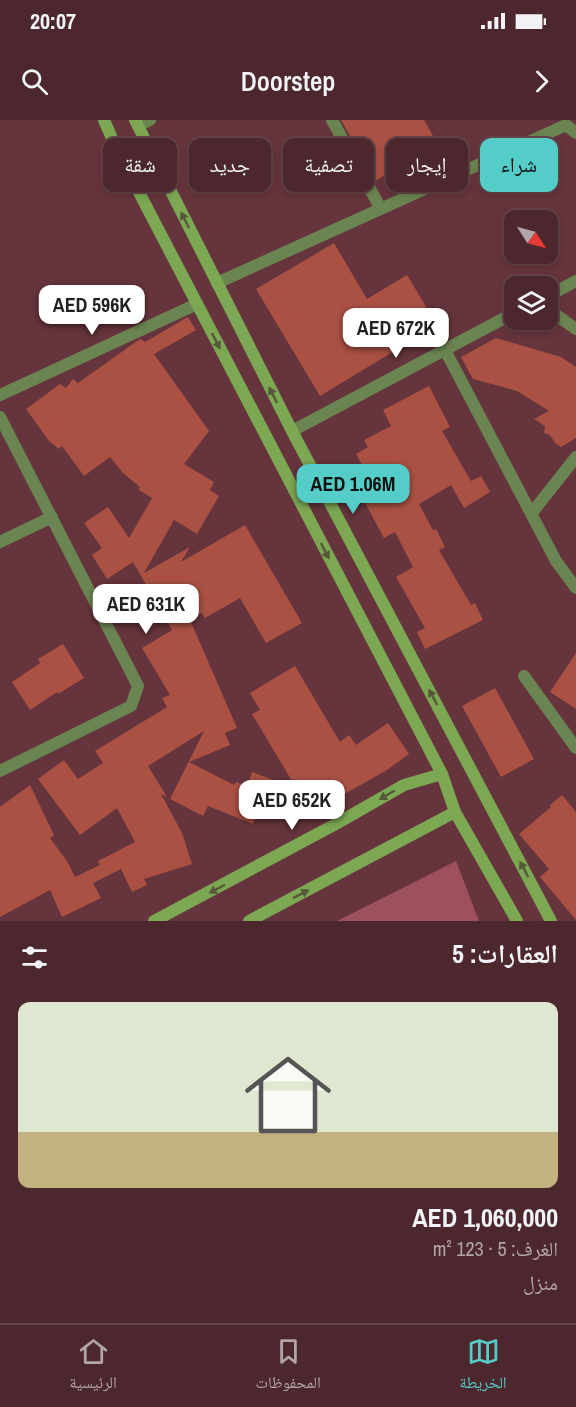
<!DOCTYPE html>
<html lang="ar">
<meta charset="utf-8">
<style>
:root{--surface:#4c272d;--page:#532f35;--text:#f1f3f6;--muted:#b2a5aa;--line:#634449;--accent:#54cdc8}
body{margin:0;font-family:"Archivo Narrow","Noto Naskh Arabic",sans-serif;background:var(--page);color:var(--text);direction:rtl;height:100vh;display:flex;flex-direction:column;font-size:22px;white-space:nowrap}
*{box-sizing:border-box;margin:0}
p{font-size:20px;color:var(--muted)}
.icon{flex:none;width:33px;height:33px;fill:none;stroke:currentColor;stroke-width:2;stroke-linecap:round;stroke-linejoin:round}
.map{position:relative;height:801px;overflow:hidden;direction:ltr}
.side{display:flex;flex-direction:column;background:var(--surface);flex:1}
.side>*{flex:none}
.hud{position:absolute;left:18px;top:18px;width:540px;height:54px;direction:rtl;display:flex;gap:12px}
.needle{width:39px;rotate:126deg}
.buttons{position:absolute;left:504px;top:90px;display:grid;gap:12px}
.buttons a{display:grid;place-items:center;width:54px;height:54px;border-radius:12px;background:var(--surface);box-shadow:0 3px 9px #0003,0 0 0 2px var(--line);font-size:30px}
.price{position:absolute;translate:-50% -51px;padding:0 14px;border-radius:12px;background:#fff;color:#222;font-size:20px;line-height:39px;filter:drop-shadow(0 2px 3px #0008)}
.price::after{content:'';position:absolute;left:50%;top:36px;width:18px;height:14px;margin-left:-9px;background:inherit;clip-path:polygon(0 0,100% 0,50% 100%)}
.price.selected{background:var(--accent);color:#111}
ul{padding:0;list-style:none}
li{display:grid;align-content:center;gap:12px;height:318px;padding:0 18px}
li+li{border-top:2px solid var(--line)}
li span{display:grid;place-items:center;height:186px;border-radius:12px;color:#555}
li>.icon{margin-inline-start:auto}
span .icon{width:108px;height:108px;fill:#fffc;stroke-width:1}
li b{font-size:26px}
h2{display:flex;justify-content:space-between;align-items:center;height:72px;padding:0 18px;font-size:26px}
.chip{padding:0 21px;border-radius:12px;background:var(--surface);box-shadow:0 3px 9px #0003,0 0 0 2px var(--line);font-size:21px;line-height:54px}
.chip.selected{background:var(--accent);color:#111}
.status{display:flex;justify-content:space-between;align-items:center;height:42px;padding:0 30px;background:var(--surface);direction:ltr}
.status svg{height:16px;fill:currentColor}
header{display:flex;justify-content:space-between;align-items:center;height:78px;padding:0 18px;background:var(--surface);font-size:27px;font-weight:600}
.dock{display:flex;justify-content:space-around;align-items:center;height:84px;border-top:2px solid var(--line);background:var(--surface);font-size:16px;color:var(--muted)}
.dock a{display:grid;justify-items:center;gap:3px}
.dock .selected{color:var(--accent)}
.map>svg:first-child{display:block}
</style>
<div class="status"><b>20:07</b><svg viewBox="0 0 49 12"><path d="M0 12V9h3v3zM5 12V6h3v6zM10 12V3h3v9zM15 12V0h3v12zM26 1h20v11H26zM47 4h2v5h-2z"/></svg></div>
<header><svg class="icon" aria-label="forward" viewBox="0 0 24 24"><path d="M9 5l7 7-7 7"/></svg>Doorstep<svg class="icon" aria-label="search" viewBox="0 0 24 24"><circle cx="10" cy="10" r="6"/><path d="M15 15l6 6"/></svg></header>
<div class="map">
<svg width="576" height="801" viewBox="0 0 576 801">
<rect width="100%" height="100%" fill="#66343c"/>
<!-- green -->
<path fill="#9d515d" d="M456,741L479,801H337Z"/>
<!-- building -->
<path fill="#aa5143" d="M341,0H424L438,25L375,61Z
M334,123L367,179L407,155L437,205L320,276L256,169Z
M188,197L196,210L154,234L209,311L184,344L214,362L210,370L219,376L197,414L174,400L144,453L190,427L181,442L245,405L302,503L266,523L240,478L205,498L202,493L190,500L237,608L225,613L230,625L189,642L234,665L236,662L247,666L252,652L279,662L265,697L257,693L253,704L208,686L203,696L170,679L204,611L148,646L167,677L161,674L182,713L192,744L144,759L147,765L132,772L121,749L93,763L101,778L62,797L50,770L0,797V687L30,665L54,715L50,718L67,741L75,757L100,745L98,741L135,722L117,688L80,715L38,659L64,640L78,659L103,643L95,631L167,587L162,578L170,575L142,528L172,510L133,442L107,459L92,435L102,428L84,403L108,387L129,418L152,378L139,370L140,367L123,353L110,337L84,356L62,326L59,329L49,321L26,289L60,264L66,268L73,259L78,263L137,221L141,219L145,222Z
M496,218L561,237L576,247V318L561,327L555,323L550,315L544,313L545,306L534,299L549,291L517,271L473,259L461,237Z
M429,266L450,307L442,311L471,361L481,356L490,372L464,388L451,365L419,384L433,410L436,409L445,427L439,430L471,485L475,483L483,500L425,529L417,512L425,508L396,457L413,447L395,412L384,418L356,366L361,363L354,350L362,345L356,334L368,327L364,320L391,306L383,290Z
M63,524L84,558L58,574L57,572L30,590L12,562L40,543L38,539Z
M576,533V589L550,572Z
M295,546L340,622L349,615L356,625L388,603L409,634L387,650L311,693L252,594L260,590L250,573Z
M495,568L534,639L501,657L462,586Z
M562,675L576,692V800L540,757L549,749L519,714L551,687L550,685Z"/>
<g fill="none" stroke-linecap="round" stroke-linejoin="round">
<!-- street -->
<path stroke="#6a8551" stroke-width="12" d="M332,0L381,89
M138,6L150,0
M217,163L566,5L576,13
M548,176L576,161
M548,189L576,209
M445,230L556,441L576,468
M0,275L197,184
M0,297L138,566L131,586L0,651
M292,311L514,193
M531,394L576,337
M0,422L52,397
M524,556L576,628"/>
<!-- secondary -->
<path stroke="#7ca753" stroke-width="12" d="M104,0L118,32L442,654L455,692L517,801
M135,0L292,311L551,801
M154,801L334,705L404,665L442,654
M249,801L455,692"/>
</g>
<!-- one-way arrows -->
<defs><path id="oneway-solid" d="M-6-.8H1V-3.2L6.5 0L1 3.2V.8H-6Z" transform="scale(1.5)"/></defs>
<g fill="#565939">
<use href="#oneway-solid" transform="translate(185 100) rotate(-117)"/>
<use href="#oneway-solid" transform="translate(216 221) rotate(63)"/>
<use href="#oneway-solid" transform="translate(273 275) rotate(-117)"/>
<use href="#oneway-solid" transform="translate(325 431) rotate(63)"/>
<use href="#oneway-solid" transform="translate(433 577) rotate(-118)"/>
<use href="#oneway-solid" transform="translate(387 675) rotate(150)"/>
<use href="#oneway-solid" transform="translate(524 749) rotate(-118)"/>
<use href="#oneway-solid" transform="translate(217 769) rotate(152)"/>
<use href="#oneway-solid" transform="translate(301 774) rotate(-27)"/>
</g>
</svg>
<div class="buttons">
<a><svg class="needle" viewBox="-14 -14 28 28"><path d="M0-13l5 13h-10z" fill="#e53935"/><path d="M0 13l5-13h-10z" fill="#b2a5aa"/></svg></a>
<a><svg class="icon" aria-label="layers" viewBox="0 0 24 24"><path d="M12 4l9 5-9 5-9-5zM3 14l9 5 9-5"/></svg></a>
</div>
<b class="price" style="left:92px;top:216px">AED 596K</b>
<b class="price" style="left:396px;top:239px">AED 672K</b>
<b class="price selected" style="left:353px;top:395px">AED 1.06M</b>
<b class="price" style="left:146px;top:515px">AED 631K</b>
<b class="price" style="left:292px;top:711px">AED 652K</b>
<div class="hud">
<a class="chip selected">شراء</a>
<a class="chip">إيجار</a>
<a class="chip">تصفية</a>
<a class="chip">جديد</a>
<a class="chip">شقة</a>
</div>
</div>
<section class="side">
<h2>العقارات: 5<svg class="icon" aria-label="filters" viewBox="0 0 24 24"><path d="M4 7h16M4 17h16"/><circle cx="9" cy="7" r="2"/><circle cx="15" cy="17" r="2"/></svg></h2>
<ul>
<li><span style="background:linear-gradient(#dfe7d0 70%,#c2b280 0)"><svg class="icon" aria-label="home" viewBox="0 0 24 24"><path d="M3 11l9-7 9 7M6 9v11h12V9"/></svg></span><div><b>AED 1,060,000</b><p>الغرف: 5 · 123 m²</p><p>منزل</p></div></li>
</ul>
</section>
<nav class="dock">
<a class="selected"><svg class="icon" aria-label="map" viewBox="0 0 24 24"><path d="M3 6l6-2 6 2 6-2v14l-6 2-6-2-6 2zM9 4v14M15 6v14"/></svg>الخريطة</a>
<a><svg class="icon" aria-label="saved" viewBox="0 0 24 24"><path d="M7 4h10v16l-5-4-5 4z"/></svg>المحفوظات</a>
<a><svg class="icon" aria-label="home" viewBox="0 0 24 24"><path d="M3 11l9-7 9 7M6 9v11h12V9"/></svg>الرئيسية</a>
</nav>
